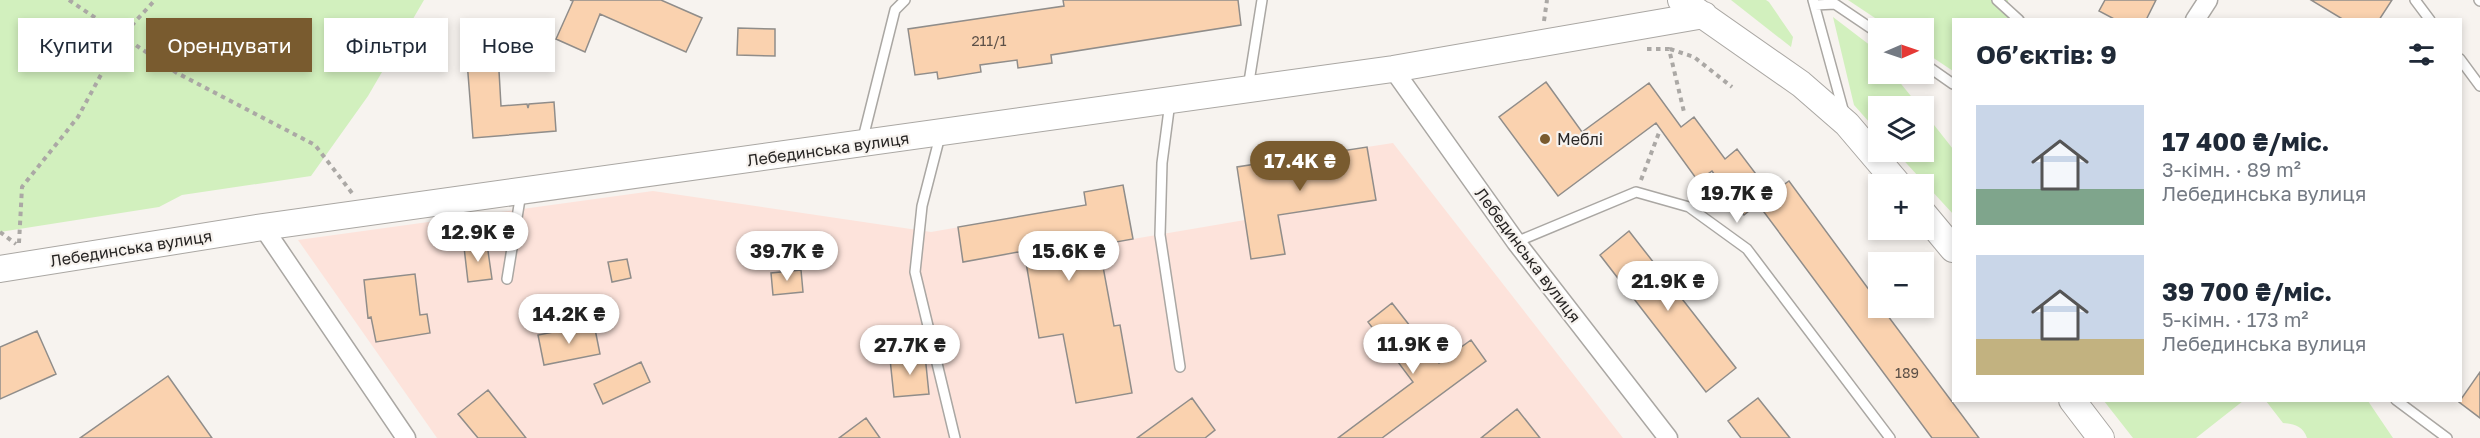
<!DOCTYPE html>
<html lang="uk">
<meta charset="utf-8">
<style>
:root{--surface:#fff;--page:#f6f6f7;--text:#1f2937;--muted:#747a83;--accent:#795b2f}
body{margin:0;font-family:"Golos Text",sans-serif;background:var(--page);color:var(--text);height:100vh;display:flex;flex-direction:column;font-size:22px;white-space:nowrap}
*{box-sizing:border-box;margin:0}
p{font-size:20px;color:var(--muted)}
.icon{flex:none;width:33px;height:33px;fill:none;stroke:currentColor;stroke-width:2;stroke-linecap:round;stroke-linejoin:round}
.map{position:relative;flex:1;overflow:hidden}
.sheet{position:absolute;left:1952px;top:18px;width:510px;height:384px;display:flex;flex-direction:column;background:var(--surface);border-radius:0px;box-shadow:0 3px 9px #0003}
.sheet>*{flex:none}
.top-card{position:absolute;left:18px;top:18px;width:570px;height:54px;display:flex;gap:12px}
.needle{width:39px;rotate:88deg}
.controls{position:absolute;left:1868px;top:18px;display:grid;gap:12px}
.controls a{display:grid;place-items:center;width:66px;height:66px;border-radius:0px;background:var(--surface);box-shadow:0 3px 9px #0003;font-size:30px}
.price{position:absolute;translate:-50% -51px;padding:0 14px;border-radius:21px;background:#fff;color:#222;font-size:20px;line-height:39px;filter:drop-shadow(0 2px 3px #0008)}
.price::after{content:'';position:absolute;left:50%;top:36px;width:18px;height:14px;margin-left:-9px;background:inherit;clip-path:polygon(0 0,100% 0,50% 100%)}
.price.selected{background:var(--accent);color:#fff}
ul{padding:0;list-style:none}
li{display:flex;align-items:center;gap:18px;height:150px;padding:0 24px}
li span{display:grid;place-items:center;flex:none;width:168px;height:120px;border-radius:0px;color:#555}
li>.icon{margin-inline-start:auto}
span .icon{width:72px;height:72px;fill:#fffc;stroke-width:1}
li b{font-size:26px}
h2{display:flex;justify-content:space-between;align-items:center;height:72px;padding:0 24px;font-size:26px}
.pill{padding:0 21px;border-radius:0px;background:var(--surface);box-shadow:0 3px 9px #0003;font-size:21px;line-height:54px}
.pill.selected{background:var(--accent);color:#fff}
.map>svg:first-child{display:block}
</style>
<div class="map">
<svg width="2480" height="438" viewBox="0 0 2480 438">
<rect width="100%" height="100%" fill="#f7f3ef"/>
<!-- industrial -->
<path fill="#fde3db" d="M1393,143L1623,438H437L298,240L653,191L931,232L1086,205L1084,192L1123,185L1133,239L1245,220L1237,167Z"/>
<!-- green -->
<path fill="#d2f0be" d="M0,0H424L368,96L311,176L182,195L159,207L0,232Z
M1731,0H1766L1769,2L1793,37L1791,47Z
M1848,0H2008L2009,19L1953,20V71L1923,51V28H1890Z
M1833,17L1871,46L1878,55V74H1893L1919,106H1878V132L1854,105Z
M1923,111L1953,149V214L1896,152H1923Z
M2104,401H2243L2196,438H2133Z
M2266,401H2368L2393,438H2307C2303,426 2294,424 2283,423Z"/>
<!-- building -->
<path fill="#fad2af" stroke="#908d8a" stroke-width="1.5" d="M570,0H661L702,18L686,52L600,14L585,52L556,39L573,1Z
M1063,0H1238L1241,25L1051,55L1052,63L1018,68L1017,60L980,65L981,72L938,79L937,72L915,75L908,29L1064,6Z
M2105,0H2156L2146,20H2116L2099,11Z
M2311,0H2392L2379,20H2344Z
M738,28L775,29V56L737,55Z
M523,43L525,69L499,71L501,106L527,104L528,108L529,104L554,102L556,131L473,138L466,48Z
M1546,82L1582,132L1649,83L1681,127L1694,117L1725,159L1737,149L1771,194L1789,181L1878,302V308H1882L1979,438H1932L1758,204L1744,215L1712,171L1698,181L1656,123L1558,196L1499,117Z
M1367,147L1376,200L1278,215L1285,254L1251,259L1237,167Z
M1123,185L1133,239L1099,245L1114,326L1120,325L1132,393L1076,403L1063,334L1039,338L1024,251L963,262L958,227L1086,205L1084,192Z
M1629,231L1736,368L1706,392L1600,255Z
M487,244L492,279L468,282L464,247Z
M627,259L631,278L612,282L608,262Z
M801,270L803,292L773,295L771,273Z
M415,274L420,315L427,314L430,333L376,342L371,317L368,318L364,280Z
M1392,303L1439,363L1471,340L1486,361L1382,438H1338L1413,382L1368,322Z
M594,324L600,354L544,365L538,335Z
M37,331L56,374L0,399V347Z
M925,355L929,394L894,397L890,359Z
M641,362L650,382L603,404L594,384Z
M2480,372V418L2459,402Z
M168,376L212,438H80Z
M488,390L526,438H478L458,414Z
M1192,398L1215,430L1205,438H1137Z
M1758,398L1790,438H1741L1728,421Z
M1517,409L1540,438H1481Z
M866,418L880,438H839Z"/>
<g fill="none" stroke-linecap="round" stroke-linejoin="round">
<defs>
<path id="lane" d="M1813,0L1844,113
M1997,0L2019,20
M2415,0L2430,20
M2479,0L2480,1
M1815,5L1835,4L1878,33
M2460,59L2480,86
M1923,63L1953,84
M1248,88L1262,0
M1170,102L1162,163L1160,235L1180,367
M940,136L922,206L915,272L955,438
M862,142L895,10L905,0
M1516,242L1636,192L1689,207L1747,249L1890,438
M507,279L521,193
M2396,400L2447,438"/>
<path id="street" d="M2195,20L2208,0
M1393,69L1516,242L1668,438
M263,227L406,438"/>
<path id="secondary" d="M1681,0L1801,84L1847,124L1898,184
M1923,213L1953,249
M0,269L263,227L1393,69L1704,15
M2072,400L2101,438"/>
</defs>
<!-- lane casing -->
<use href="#lane" stroke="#aaa7a3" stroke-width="12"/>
<!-- street casing -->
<use href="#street" stroke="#aaa7a3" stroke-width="21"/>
<!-- secondary casing -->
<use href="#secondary" stroke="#aaa7a3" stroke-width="28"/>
<!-- path -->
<path stroke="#aba8a5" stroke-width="4" stroke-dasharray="4.5 4.5" stroke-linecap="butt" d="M69,0L177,73L315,145L352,193
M1544,21L1547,0
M1647,49H1669L1684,112
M1670,49L1694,57L1732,87
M1641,180L1660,130
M0,232L16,244
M19,243L22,187L78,117L122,36L155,0"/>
<!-- lane -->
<use href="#lane" stroke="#fff" stroke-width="9"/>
<!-- street -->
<use href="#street" stroke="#fff" stroke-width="18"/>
<!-- secondary -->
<use href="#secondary" stroke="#fff" stroke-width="26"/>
</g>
<!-- markers -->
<circle fill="#795b2f" stroke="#f7f3ef" stroke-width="2" cx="1545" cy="139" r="6"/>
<g text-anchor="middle" stroke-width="4.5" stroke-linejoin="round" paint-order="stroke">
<!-- number labels -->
<g font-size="14" fill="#5c5047">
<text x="989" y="46">211/1</text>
<text x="1907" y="378">189</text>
</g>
<!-- poi labels -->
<g font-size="16" fill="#272524" stroke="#f7f3ef" text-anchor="start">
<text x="1557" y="145">Меблі</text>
</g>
<!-- street labels -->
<g font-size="16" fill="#272524" stroke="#f7f3ef">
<text transform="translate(828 149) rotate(-8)" y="6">Лебединська вулиця</text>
<text transform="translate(131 248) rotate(-9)" y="6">Лебединська вулиця</text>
<text transform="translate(1528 255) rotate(53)" y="6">Лебединська вулиця</text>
</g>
</g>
</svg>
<div class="controls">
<a><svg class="needle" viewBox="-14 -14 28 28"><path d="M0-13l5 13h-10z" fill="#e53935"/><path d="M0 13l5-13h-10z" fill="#747a83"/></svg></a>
<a><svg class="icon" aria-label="layers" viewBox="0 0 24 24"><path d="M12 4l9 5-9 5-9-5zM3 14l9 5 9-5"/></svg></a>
<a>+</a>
<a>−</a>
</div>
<b class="price selected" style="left:1300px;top:192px">17.4K ₴</b>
<b class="price" style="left:1737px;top:224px">19.7K ₴</b>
<b class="price" style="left:478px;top:263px">12.9K ₴</b>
<b class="price" style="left:787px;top:282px">39.7K ₴</b>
<b class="price" style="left:1069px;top:282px">15.6K ₴</b>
<b class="price" style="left:1668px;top:312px">21.9K ₴</b>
<b class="price" style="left:569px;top:345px">14.2K ₴</b>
<b class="price" style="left:1413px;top:375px">11.9K ₴</b>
<b class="price" style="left:910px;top:376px">27.7K ₴</b>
<div class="top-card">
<a class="pill">Купити</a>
<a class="pill selected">Орендувати</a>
<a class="pill">Фільтри</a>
<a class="pill">Нове</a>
</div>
<section class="sheet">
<h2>Об’єктів: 9<svg class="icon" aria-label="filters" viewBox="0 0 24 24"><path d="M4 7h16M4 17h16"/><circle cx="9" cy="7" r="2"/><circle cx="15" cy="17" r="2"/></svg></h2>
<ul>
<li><span style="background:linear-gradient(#c9d6e8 70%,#7fa58c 0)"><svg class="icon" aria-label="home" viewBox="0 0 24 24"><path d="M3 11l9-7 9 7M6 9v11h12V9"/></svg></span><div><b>17 400 ₴/міс.</b><p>3-кімн. · 89 m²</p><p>Лебединська вулиця</p></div></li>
<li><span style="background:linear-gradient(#c9d6e8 70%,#c2b280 0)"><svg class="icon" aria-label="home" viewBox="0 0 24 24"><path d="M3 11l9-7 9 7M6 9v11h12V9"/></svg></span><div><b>39 700 ₴/міс.</b><p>5-кімн. · 173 m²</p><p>Лебединська вулиця</p></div></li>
</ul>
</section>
</div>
